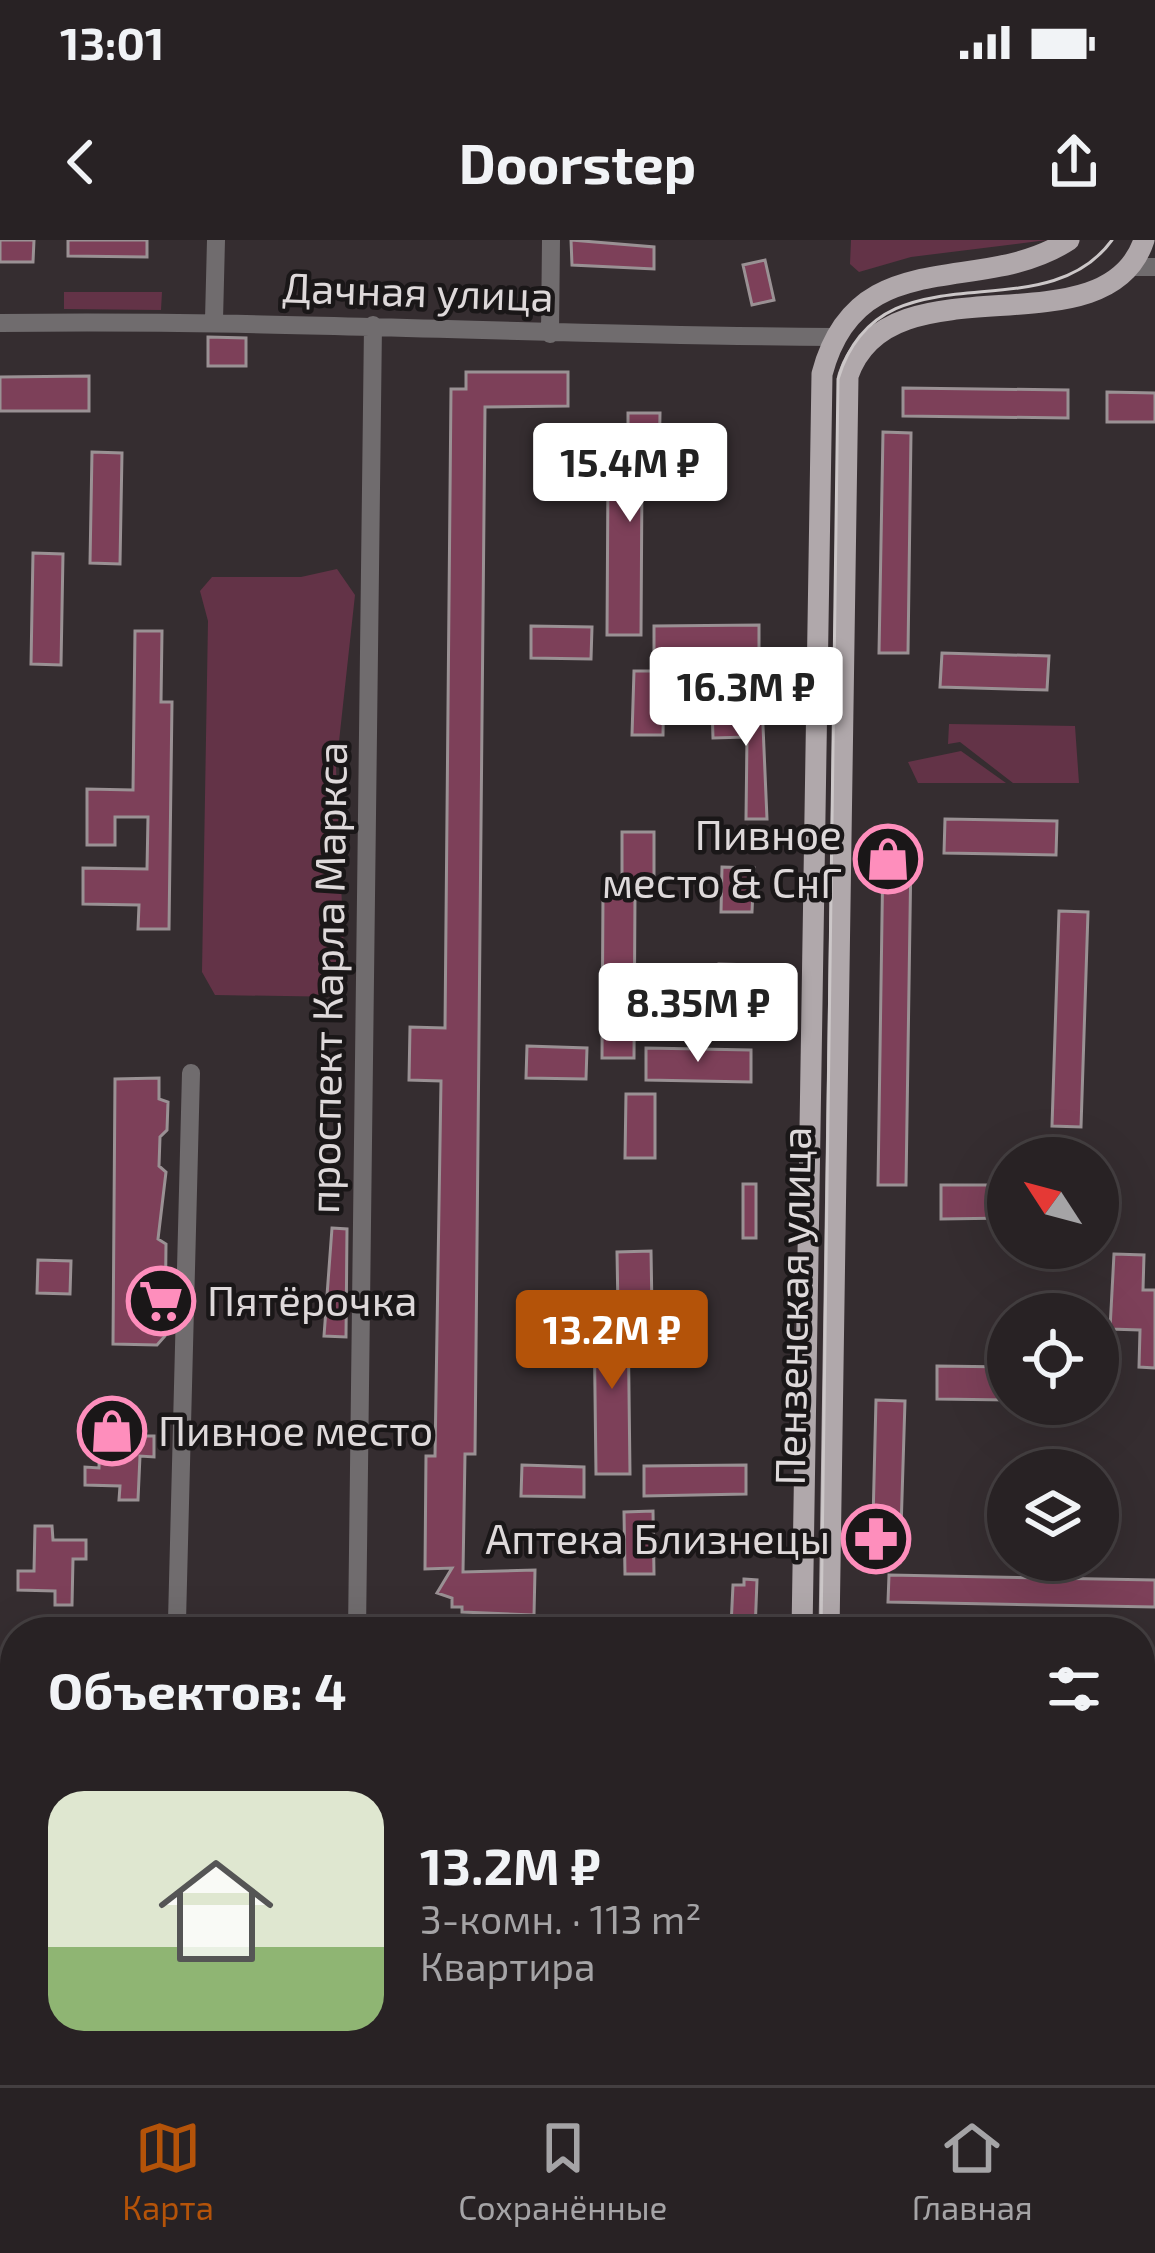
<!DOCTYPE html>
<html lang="ru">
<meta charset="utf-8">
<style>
:root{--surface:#282224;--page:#302a2c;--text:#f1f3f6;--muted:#a5a4a6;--line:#443f41;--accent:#b45309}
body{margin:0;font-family:"Exo 2",sans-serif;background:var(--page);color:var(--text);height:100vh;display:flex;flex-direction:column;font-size:45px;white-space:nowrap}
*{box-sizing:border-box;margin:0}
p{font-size:39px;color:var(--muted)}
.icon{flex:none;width:66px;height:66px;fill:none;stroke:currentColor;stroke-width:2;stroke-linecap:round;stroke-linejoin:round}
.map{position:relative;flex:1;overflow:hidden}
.side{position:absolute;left:0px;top:1377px;width:1155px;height:468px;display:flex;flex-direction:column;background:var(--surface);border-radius:48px 48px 0 0;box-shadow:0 12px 48px #0002,0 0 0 3px var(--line)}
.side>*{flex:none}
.needle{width:78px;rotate:306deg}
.tools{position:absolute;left:987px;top:897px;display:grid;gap:24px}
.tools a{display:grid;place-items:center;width:132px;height:132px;border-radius:50%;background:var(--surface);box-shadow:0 12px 48px #0002,0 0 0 3px var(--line);font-size:60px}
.price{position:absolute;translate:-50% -102px;padding:0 27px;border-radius:12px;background:#fff;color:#222;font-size:39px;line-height:78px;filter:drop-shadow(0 3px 6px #0008)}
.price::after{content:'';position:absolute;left:50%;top:72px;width:36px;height:27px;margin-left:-18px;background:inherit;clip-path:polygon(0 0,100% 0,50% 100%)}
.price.active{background:var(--accent);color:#fff}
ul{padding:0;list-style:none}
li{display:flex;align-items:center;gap:36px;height:300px;padding:0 48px}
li+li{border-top:3px solid var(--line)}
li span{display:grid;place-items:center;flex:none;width:336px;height:240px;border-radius:36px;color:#555}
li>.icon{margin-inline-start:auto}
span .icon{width:144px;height:144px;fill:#fffc;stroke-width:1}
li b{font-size:51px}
h2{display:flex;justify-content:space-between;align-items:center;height:144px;padding:0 48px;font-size:51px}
.status{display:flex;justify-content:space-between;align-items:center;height:84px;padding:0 60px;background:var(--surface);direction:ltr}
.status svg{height:33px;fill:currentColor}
header{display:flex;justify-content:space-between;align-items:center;height:156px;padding:0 48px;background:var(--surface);font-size:54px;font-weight:700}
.dock{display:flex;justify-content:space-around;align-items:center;height:168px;border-top:3px solid var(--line);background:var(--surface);font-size:33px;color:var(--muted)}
.dock a{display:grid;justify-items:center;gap:6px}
.dock .active{color:var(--accent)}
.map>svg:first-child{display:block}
</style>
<div class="status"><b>13:01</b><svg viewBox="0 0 49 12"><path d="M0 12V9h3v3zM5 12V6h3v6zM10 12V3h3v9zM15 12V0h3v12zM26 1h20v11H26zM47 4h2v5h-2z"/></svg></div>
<header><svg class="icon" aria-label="back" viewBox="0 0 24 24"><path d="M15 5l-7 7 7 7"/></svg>Doorstep<svg class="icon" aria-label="share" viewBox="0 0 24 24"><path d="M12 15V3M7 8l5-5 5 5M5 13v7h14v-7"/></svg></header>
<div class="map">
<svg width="1155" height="1845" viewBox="0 0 1155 1845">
<rect width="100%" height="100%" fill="#352d30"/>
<!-- green -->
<path fill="#633347" d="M851,0H1047L911,17L859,32L850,24Z
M64,52H162L161,70L64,69Z
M337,329L355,355L336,529L346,757L215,755L202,732L208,381L200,351L212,337H301Z
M949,484L1075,486L1079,543H1013L960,502L948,504Z
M961,511L1006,543H918L908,522Z"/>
<!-- building -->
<path fill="#7d4059" stroke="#9a9194" stroke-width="3" d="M0,0H34L33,22H0Z
M68,0H147V17L68,16Z
M571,0L654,7V29L572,25Z
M765,20L774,60L752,65L743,25Z
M208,97L246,98V126H208Z
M466,132H568V166L485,167L475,1214H465L463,1332L535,1330L534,1375L462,1372V1367H452V1358L437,1353L452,1328L425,1329L426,1216H435L441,841L409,840L410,787L445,788L451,149H466Z
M89,136V171H0V137Z
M903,148L1068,150V178L903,176Z
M1107,152L1155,153V182H1107Z
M628,173H660L659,235H642L641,395H607L608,233H628Z
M883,192L911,193L908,413H879Z
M92,212L122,213L120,324L90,323Z
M33,313L63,314L61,425L31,424Z
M759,385V419H654V386Z
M531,386L592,387L591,419L531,418Z
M135,391H162L161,462H172L169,689H138L139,665L83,664V628L147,629L148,577H115V605H87V549L133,550Z
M942,413L1049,416L1047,450L940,447Z
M634,431H664L663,495H632Z
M762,463L767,579H746L747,497L713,498L712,464Z
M945,579L1057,581L1056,615L944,613Z
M622,592H654V655H635L634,818H602L603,654L622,655Z
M883,612L911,613L906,945H878Z
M722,627L754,628L752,672H721Z
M1059,671L1088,672L1081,887L1052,886Z
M719,724L753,725V754H719Z
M527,806L587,808L586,839L526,838Z
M646,808L751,810V842L646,840Z
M159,838V859L168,862L167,890L160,897L159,926L166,932L158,999L166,1004L165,1096L157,1105L113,1104L115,839Z
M626,854H655V918H625Z
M743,944H756V998H743Z
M941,945H1008V978L941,979Z
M332,988L347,989L346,1097L324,1096Z
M651,1011L652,1069H618L617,1012Z
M1114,1014L1144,1015L1143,1050H1155V1128L1139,1127L1140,1090L1110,1089Z
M38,1020L71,1021L70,1054L37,1053Z
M628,1070L630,1234H596L594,1071Z
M937,1126L1008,1127V1160L937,1159Z
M876,1160L905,1161L900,1322L872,1321Z
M100,1183H122V1196H154V1217L140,1216L138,1260H119L120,1246L85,1245V1227L99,1228Z
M522,1225L584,1227V1257L521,1256Z
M746,1225V1254L644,1256V1226Z
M653,1271L654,1334H625L624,1272Z
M35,1286H52L53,1300H86V1319H73L72,1365H55V1351L18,1350V1331H34Z
M889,1335L1155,1340V1367L888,1362Z
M744,1339L757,1340L755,1392H735L731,1386L733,1345H744Z
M0,1557H15V1629H0Z
M5,1796H15V1830H29L28,1845H2Z"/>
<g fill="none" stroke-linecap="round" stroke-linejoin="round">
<!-- minor -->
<path stroke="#706c6e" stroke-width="18" d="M1129,27H1155
M214,80L216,0
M0,83C278,79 556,96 834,97
M550,94L551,0
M187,1392L177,1381L191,833
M357,1392L373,85
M0,1509H15
M205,1830L206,1845
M354,1830L356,1845"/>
<!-- major -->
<path stroke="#b0a8ab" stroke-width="21" d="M802,1392L822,134C857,0 981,58 1069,0
M829,1392L848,136C889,14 1106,116 1144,0
M1140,1526L1155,1527
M806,1830L810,1845
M834,1830L842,1845"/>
<!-- tram -->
<path stroke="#ccc7c8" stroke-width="3" d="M821,1392L838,139C880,0 1043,96 1112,0
M820,1830L826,1845"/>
</g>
<!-- icons -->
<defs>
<symbol id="shop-ring" viewBox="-11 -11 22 22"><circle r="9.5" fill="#1a1718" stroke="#fe8ebc" stroke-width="1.5"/><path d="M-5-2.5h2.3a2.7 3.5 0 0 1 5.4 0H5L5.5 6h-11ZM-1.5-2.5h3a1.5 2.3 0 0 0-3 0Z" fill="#fe8ebc"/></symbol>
<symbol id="supermarket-ring" viewBox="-11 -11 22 22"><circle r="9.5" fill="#1a1718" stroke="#fe8ebc" stroke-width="1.5"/><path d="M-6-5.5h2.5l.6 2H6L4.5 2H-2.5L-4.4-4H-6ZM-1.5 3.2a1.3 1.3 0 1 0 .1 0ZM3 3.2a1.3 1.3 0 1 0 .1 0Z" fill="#fe8ebc"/></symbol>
<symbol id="pharmacy-ring" viewBox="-11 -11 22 22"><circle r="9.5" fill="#1a1718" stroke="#fe8ebc" stroke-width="1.5"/><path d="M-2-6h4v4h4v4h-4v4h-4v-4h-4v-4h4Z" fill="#fe8ebc"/></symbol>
</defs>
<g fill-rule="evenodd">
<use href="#shop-ring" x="850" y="581" width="76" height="76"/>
<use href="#supermarket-ring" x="123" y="1023" width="76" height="76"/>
<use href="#shop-ring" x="74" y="1153" width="76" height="76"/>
<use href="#pharmacy-ring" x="838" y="1261" width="76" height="76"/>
</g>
<g text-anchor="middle" stroke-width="9" stroke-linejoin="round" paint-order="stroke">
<!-- street labels -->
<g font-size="42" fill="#ded9da" stroke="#1a1718">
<text transform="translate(418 52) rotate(2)" y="15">Дачная улица</text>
<text transform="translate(328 738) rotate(-89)" y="15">проспект Карла Маркса</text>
<text transform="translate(793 1066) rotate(-89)" y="15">Пензенская улица</text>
</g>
<!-- poi labels -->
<g font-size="42" fill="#ded9da" stroke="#1a1718" text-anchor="end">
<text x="842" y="610">Пивное<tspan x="842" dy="48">место &amp; СнГ</tspan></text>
<text x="207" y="1076" text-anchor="start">Пятёрочка</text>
<text x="158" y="1206" text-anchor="start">Пивное место</text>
<text x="830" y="1314">Аптека Близнецы</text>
</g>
</g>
</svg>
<div class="tools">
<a><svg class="needle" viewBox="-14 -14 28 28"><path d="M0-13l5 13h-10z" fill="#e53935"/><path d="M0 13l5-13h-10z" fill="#a5a4a6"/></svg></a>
<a><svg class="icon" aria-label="locate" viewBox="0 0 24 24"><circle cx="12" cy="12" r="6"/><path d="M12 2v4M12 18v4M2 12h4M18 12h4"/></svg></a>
<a><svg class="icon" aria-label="layers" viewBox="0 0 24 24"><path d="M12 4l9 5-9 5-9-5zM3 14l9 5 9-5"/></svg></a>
</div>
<b class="price" style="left:630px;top:285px">15.4M ₽</b>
<b class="price" style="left:746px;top:509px">16.3M ₽</b>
<b class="price" style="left:698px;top:825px">8.35M ₽</b>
<b class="price active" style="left:612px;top:1152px">13.2M ₽</b>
<section class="side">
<h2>Объектов: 4<svg class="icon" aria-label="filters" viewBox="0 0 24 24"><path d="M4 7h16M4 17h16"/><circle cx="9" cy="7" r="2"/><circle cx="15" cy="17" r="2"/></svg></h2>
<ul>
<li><span style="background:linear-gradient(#dfe7d0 65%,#8fb573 0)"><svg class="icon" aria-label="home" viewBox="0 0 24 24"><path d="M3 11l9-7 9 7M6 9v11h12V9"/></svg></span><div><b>13.2M ₽</b><p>3-комн. · 113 m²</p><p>Квартира</p></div></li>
</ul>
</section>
</div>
<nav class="dock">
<a class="active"><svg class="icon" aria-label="map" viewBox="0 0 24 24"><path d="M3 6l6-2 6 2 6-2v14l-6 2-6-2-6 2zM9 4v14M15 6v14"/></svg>Карта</a>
<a><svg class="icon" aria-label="saved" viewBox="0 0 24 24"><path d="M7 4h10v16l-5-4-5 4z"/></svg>Сохранённые</a>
<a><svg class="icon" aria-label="home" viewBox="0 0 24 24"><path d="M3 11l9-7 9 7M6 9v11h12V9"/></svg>Главная</a>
</nav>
